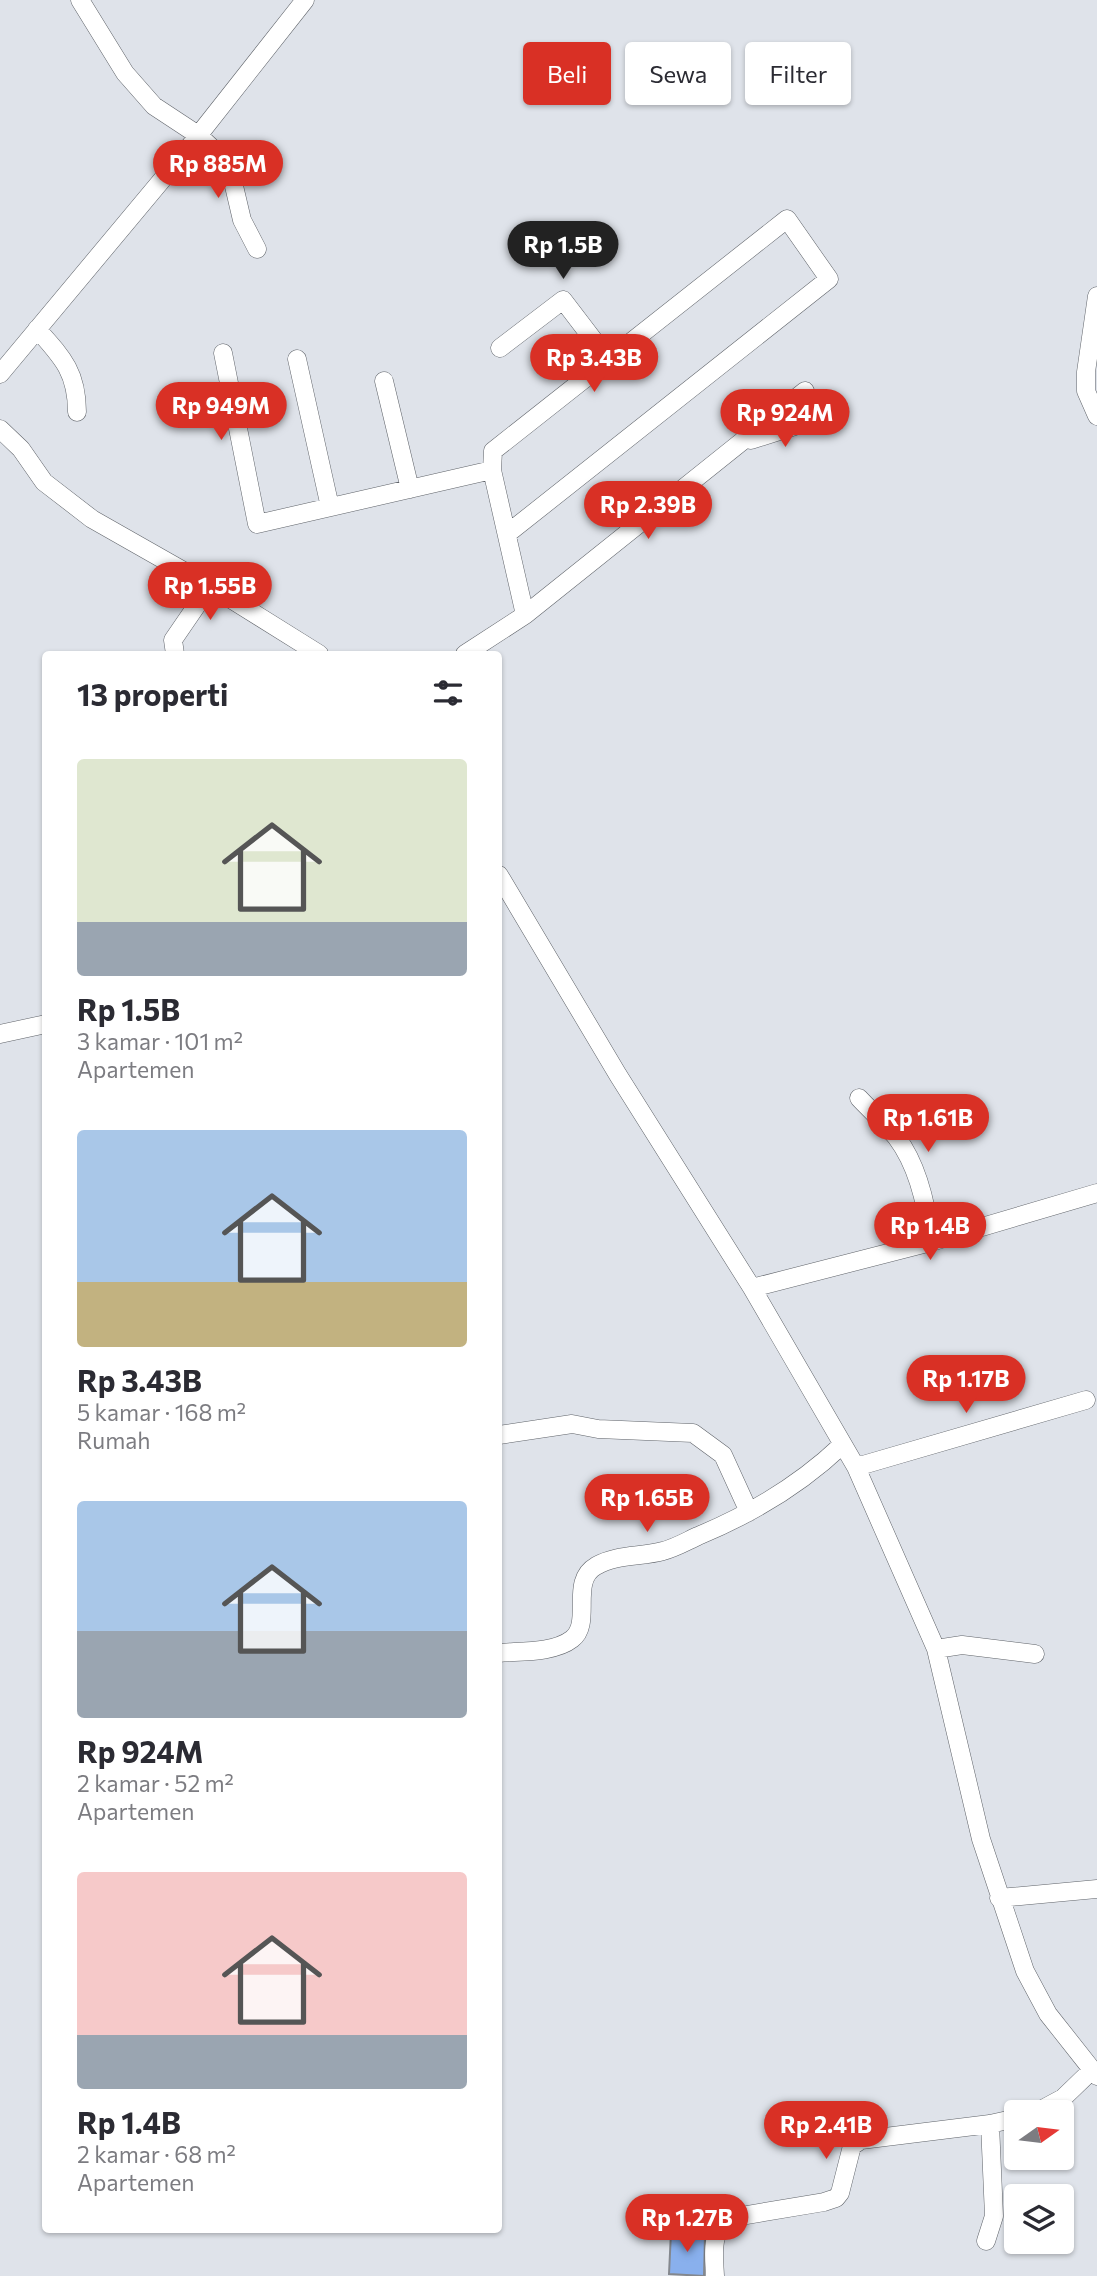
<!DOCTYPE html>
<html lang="id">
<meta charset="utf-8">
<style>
:root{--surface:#fff;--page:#f2f2f3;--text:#2b2b33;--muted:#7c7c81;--accent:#d93025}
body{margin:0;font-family:Commissioner,sans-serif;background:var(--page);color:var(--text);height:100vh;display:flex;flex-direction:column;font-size:26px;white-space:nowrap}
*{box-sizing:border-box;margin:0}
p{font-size:23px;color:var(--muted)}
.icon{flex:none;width:38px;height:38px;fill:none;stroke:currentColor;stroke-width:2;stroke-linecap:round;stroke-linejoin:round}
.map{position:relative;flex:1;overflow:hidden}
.side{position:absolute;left:42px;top:651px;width:460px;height:1582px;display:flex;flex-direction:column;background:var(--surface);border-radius:7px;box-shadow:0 2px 5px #0004}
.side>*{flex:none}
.top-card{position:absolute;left:523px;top:42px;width:467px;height:63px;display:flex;gap:14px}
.needle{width:46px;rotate:76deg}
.buttons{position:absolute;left:1004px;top:2100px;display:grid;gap:14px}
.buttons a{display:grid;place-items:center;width:70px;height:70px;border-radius:7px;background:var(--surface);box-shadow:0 2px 5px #0004;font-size:35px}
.price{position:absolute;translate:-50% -60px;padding:0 16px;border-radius:24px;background:var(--accent);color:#fff;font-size:23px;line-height:46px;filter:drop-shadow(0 2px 4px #0008)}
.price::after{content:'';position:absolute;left:50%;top:42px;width:21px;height:16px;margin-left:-10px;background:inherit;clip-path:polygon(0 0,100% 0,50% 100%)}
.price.on{background:#222;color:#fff}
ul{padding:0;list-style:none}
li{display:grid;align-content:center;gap:14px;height:371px;padding:0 35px}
li span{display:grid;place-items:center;height:217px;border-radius:7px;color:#555}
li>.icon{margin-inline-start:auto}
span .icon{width:126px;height:126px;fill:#fffc;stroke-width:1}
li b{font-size:30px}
h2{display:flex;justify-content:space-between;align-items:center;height:84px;padding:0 35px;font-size:30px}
.pill{padding:0 24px;border-radius:7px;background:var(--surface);box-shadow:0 2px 5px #0004;font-size:24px;line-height:63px}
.pill.on{background:var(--accent);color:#fff}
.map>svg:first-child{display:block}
</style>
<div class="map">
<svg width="1097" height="2276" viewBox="0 0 1097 2276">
<rect width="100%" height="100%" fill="#dfe3ea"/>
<!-- building -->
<path fill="#89b0ed" stroke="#84888e" stroke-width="2" d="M671,2232L705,2234L704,2276L669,2274Z"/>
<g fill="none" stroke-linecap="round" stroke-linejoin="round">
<defs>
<path id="minor" d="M80,0L125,73L154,106L198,135L225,160L234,186L242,220L257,249
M1097,296L1086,372V391L1097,416
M37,329C62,357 77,372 77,412
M500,348L563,300L608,359
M223,353L257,524L492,470
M297,359L330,507
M0,374L186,151L305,0
M384,381L410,489
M0,429L21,449L44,482L92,519L210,586L319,654
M751,440L817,419
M507,534L829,279L787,219L493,451L492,470L525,615
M175,654L173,640L210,586
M465,654L525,615L805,391
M499,875L618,1075L752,1288L856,1467L936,1649L981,1839L1025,1971L1048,2014L1097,2076
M0,1034L46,1024
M859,1098C871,1111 886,1124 897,1138C918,1166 927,1207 931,1242
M752,1288L931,1242L1097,1193
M499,1435L572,1424L598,1429L693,1433L723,1455L749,1512
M856,1467L1086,1400
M936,1649L962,1645L1035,1654
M499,1653C520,1651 554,1653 572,1639C593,1623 569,1581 596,1566C616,1554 642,1557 663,1551C675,1548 687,1541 698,1536C751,1514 800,1485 842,1445
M999,1898L1097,1889
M1037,2112L1063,2098L1091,2071
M986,2241L994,2216L990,2124
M715,2276C714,2254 710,2233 729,2218L824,2202L836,2198L840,2193L852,2146L861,2140L990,2124L1017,2118"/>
</defs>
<!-- minor casing -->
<use href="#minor" stroke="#5f6369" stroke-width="19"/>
<!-- minor -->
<use href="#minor" stroke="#fff" stroke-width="18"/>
</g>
</svg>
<div class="buttons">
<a><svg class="needle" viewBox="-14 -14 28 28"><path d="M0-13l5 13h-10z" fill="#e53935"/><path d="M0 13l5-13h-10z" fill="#7c7c81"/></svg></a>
<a><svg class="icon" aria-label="layers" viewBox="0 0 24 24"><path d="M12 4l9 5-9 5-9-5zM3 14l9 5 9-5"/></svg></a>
</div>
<b class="price" style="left:218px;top:200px">Rp 885M</b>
<b class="price on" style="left:563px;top:281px">Rp 1.5B</b>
<b class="price" style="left:594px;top:394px">Rp 3.43B</b>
<b class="price" style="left:221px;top:442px">Rp 949M</b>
<b class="price" style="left:785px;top:449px">Rp 924M</b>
<b class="price" style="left:648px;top:541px">Rp 2.39B</b>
<b class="price" style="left:210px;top:622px">Rp 1.55B</b>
<b class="price" style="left:928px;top:1154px">Rp 1.61B</b>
<b class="price" style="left:930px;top:1262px">Rp 1.4B</b>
<b class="price" style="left:966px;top:1415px">Rp 1.17B</b>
<b class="price" style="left:647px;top:1534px">Rp 1.65B</b>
<b class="price" style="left:826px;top:2161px">Rp 2.41B</b>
<b class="price" style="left:687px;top:2254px">Rp 1.27B</b>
<div class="top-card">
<a class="pill on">Beli</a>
<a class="pill">Sewa</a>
<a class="pill">Filter</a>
</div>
<section class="side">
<h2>13 properti<svg class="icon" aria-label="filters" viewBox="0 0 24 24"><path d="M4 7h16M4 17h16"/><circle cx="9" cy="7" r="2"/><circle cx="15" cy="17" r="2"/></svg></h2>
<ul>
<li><span style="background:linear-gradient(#dfe7d0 75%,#9aa5b1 0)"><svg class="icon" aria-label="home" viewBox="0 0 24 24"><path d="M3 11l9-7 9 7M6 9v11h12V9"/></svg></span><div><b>Rp 1.5B</b><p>3 kamar · 101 m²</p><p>Apartemen</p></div></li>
<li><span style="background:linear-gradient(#a9c7e8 70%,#c2b280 0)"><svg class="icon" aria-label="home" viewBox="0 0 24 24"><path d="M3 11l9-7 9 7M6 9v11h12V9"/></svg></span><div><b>Rp 3.43B</b><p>5 kamar · 168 m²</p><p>Rumah</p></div></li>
<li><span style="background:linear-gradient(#a9c7e8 60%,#9aa5b1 0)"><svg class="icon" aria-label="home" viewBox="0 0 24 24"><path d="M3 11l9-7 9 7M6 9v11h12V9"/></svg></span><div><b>Rp 924M</b><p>2 kamar · 52 m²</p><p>Apartemen</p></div></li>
<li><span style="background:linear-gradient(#f6c9c9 75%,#9aa5b1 0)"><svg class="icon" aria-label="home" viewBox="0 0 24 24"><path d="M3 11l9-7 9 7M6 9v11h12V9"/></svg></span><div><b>Rp 1.4B</b><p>2 kamar · 68 m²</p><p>Apartemen</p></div></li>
</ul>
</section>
</div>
